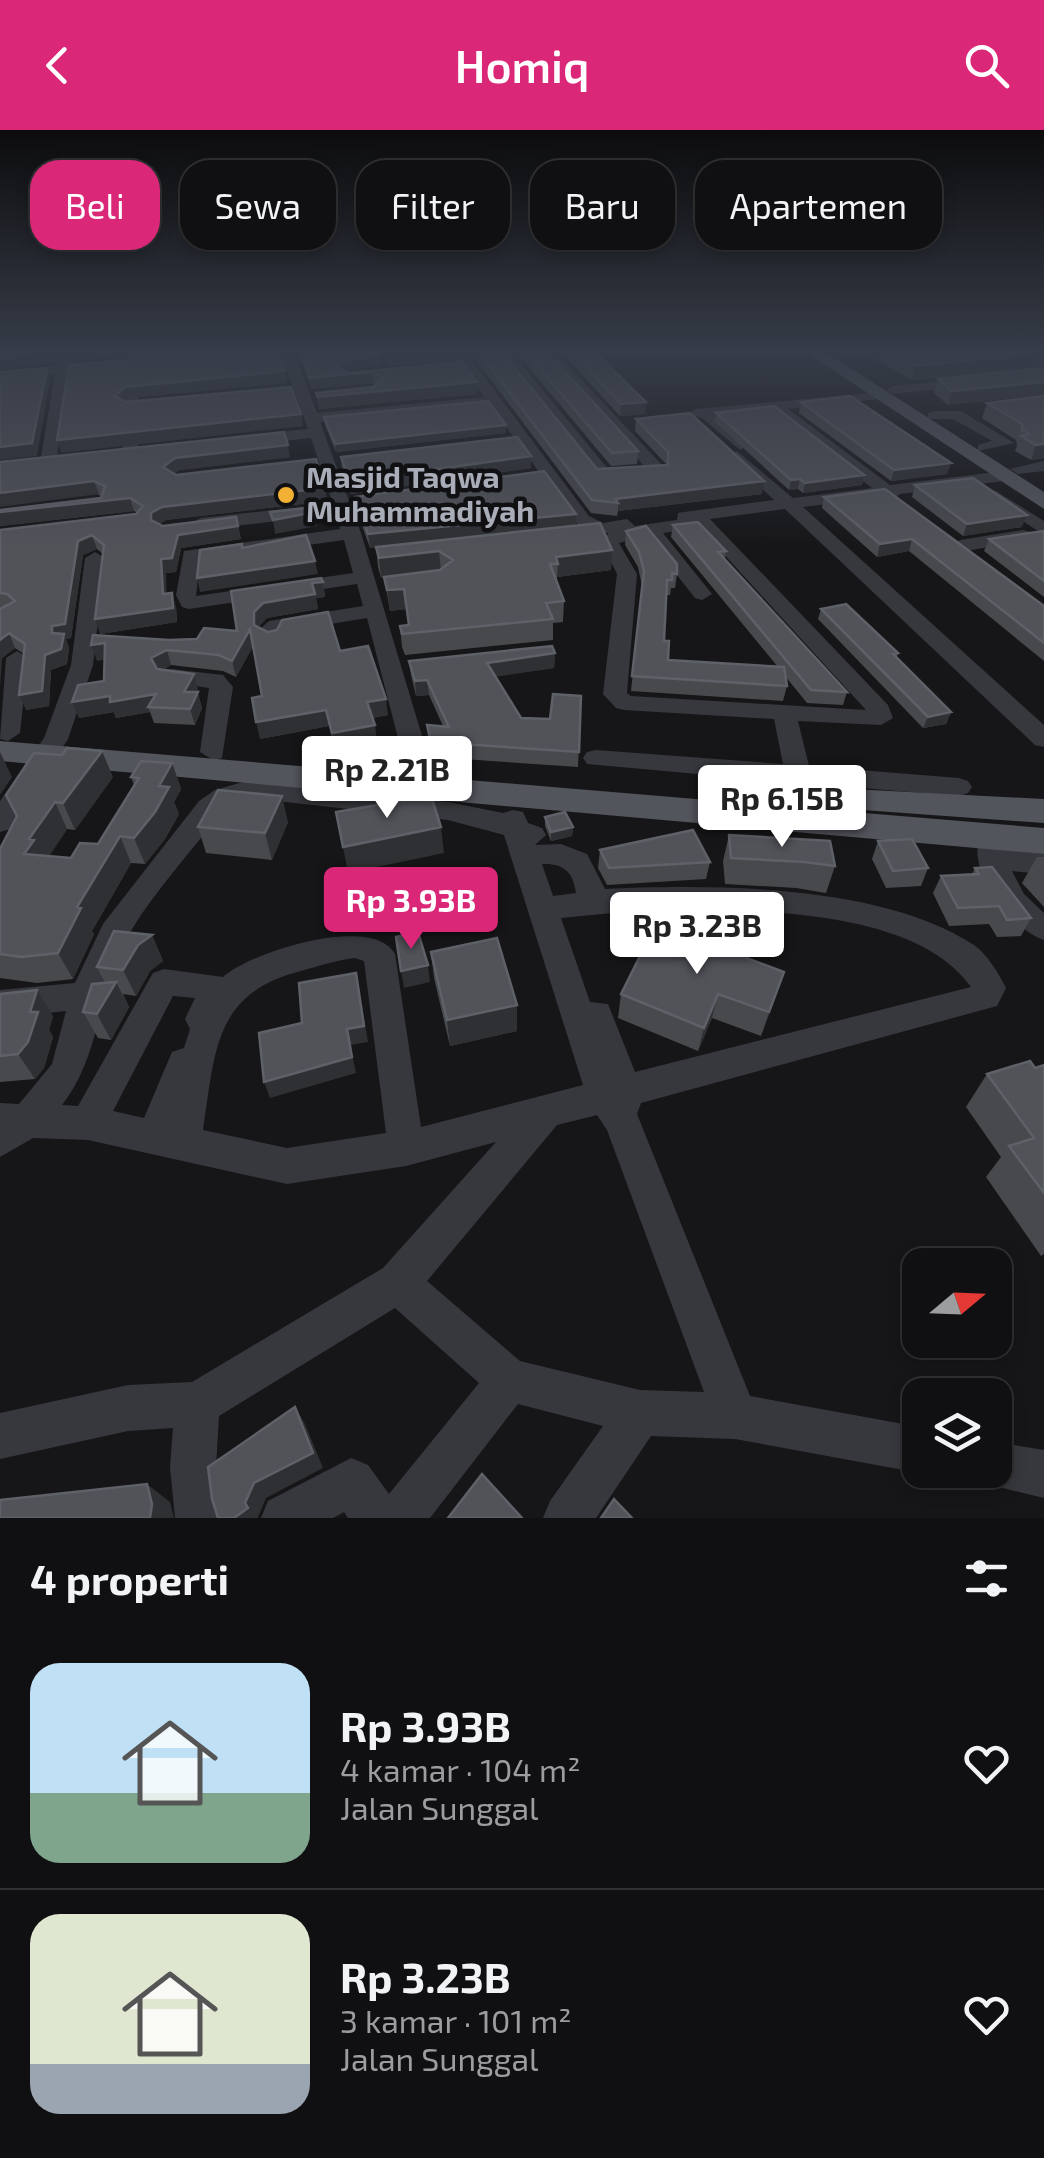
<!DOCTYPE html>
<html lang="id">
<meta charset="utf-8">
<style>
:root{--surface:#101012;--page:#1e1e20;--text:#f1f3f6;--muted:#9c9d9f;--line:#303032;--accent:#db2777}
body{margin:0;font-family:"Exo 2",sans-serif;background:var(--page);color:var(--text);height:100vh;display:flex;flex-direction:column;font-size:38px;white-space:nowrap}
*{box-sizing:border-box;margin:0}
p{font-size:32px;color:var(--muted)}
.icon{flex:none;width:55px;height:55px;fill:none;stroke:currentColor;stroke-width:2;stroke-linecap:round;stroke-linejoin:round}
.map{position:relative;height:1388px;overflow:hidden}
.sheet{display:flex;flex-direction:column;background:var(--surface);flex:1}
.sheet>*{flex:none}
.guide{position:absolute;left:30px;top:30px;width:985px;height:90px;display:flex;gap:20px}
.needle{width:65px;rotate:71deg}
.buttons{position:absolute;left:902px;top:1118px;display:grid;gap:20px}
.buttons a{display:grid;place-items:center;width:110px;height:110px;border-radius:20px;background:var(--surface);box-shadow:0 5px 15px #0003,0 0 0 2px var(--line);font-size:50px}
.price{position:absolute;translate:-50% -85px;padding:0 22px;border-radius:10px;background:#fff;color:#222;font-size:32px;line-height:65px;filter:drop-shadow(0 2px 5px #0008)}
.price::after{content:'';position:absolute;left:50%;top:60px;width:30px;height:22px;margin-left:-15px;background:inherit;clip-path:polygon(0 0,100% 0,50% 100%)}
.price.on{background:var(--accent);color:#fff}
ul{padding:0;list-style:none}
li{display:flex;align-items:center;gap:30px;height:250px;padding:0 30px}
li+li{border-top:2px solid var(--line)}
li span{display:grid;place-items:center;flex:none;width:280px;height:200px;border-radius:30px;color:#555}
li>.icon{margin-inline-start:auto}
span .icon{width:120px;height:120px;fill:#fffc;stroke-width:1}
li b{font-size:42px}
h2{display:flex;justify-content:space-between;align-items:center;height:120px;padding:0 30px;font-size:42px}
.pill{padding:0 35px;border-radius:30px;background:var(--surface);box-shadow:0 5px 15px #0003,0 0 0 2px var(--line);font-size:35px;line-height:90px}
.pill.on{background:var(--accent);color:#fff}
header{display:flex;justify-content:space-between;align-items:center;height:130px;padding:0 30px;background:var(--accent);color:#fff;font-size:45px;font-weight:600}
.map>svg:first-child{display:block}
</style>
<header><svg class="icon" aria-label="back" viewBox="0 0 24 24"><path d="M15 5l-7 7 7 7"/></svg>Homiq<svg class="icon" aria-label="search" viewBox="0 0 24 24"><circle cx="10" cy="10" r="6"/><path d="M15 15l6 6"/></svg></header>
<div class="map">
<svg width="1044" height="1388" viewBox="0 0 1044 1388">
<rect width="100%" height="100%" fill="#161618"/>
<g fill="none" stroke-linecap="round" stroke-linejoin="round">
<!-- minor -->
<path fill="#37383d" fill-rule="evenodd" d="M59,223H71L70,235L105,231L112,235L69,243L56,333L48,338L40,333L55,244L0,250V242L56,236Z
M124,223H138V322L130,327L122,322Z
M281,223H294L317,283L484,267L464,239L431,243L424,239L431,235L473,232L589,386L603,393L627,389L635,396L677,390L678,383L684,382L774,370L731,329L729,326L737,321L793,368L872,358L772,281L717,286L748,315L740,320L702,288L688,284L696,279L883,262L885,265L878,269L788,279L890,355L1004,341L1012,346L1004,351L900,364L892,370L883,367L803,377L1044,595V617L1035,615L785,379L710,389L888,575L893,588L881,595L798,591L809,636L959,648L968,651L972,657L968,663L959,666L813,654L821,688L817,695H797L786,652L587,634L583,628L587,622L596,620L783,634L774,589L624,580L616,578L603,564L617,444L600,411L609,403H594L577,394L490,275L320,292L361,403L432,639L422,662H404L400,656L406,639L367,488L282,502L279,512L271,514L260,507L261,498L269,491L363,476L357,454L189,479L182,477L176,465L184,421L340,399L336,384L200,400L191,394L200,388L333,374L311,308L248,315L240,310L248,305L308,299ZM700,398L866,580L631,566L627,563L637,444L619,413L646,406L695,468L702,470L712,464L663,403ZM344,410L353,443L196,466L200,430Z
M499,223H512L609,340L645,337L542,223H556L664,337V345L599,350Z
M1044,240V248L893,264L886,260L893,256Z
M933,281H961L1014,313L978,321V315L992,311L953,289H928V283Z
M1044,331V341L1018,344L1010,339Z
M996,361L1044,391V405L990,370V362Z
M1023,400L1030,402V410L960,422L950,416L960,410Z
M95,422L105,428L93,535L68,609L10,699L0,702V671L44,608L71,535L85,428Z
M17,521L28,528L20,603L8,611L0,609L6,528Z
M171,539L223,545L233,557L222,628L213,630L200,622L209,558L163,551L159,546L163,541Z
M250,650L448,672L503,683L513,680L523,682L528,693L542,698L546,705L535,715L561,714L587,724L605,759C713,754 882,754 974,815C987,824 999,844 1006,858L997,876L641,973L637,984L750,1266L920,1297V1340H928L920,1343L735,1309L651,1306L596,1388H543L550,1371L603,1296L518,1274L430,1388H348L344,1382L333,1388H261L268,1371L351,1328L368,1335L389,1364L479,1253L395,1178L219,1286L216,1337L223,1388H175L170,1337L173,1298L128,1301L0,1329V1283L128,1255L192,1252L383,1138L496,1012L406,1036L287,1054L88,1010L33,1008L0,1027V973L19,974L52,934L66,881L0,888V860L75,853L103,794L199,671L215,660ZM250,668L448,690L504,705L583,955L421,997L395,824C373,783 250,822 223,847L164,839L153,843L78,976L62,975C100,927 97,866 126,810C147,770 191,722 219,685L233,672ZM542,734C564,733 573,742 576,763L553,766ZM654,779C745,780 914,776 971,857L635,942L608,874L590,872L561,788ZM355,828L364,831L386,1003L287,1018L203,1000C215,923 213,863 301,841C319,836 336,830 355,828ZM173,866L195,868L185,889L190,899L184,918L172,922L144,988L113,981ZM597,985L607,1000L704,1262L640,1260L520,1231L427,1151L557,995Z
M992,699L1002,702L1007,720L1044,724V744L1012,741L1024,764L1044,783V810C1011,799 962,737 982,702Z
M995,1312L1044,1320V1368L978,1352L974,1340H995Z"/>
<!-- major -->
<path fill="#53555c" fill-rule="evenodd" d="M807,223H827L1044,362V379Z
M0,611L1044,698V724L0,631Z
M833,658L1044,669V693L821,677L816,669L821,661Z"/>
</g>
<!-- wall -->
<path fill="#47494d" d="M298,223H378L381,236L350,239L347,242L349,243L462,232L477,252V264L319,279L316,263L373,257L376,255L374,253L312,259Z
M399,223H503L597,339L667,335L635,301L636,289L762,364L618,381L617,386L591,383L476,230L386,236L385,225Z
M517,223H548L638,321L637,334L611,336Z
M562,223H596L645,284L620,286Z
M868,223H1044V237L911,250Z
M1044,238L948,275L934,263L938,249Z
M1044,266V328L1031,330L1015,321L1017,316L1016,310L982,288L987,273Z
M801,272L951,333L947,344L891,351L799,283Z
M716,283L864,345L862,355L803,363L798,359L789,360L715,292Z
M324,287L506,295V303L336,322L325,295Z
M290,327L179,340L174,344L325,358L327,371L166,390L159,394L163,396L236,387L241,409L181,418L176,442L166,443V463L176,477L177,492L100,504L103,424L97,419L83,425L71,508L66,509L69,518L67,534L51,540L49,576L26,580L24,524L15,518L2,528L3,477L0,478V400L137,383L134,381L0,396V380L101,368L102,366L0,332Z
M341,327L531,338L351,364L342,339Z
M915,355L1022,397L963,406L912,367Z
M885,359L1044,476V531L909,421L877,427L822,378L824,367Z
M355,367L576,384V396L611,440L557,447V453L564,471L563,492L553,493V510L405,525L402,517L400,496L408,495L406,479L390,481L384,447L381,448L378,437L376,417L370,418L357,381Z
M673,395L726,421L725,429L847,562L843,575L807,573L785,546L787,556L783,571L631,561L642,456L638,437L625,415L626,401L677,444L675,458H671L670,465H666L664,511L668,530L778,537L671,407Z
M1044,401V467L984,421L989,409Z
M323,452L325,467L316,468L318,479L267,488L258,497L268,502L340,521L388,585L372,588L377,611L335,619L329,596L260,609L262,566L253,516L236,547L223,541L171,535L163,540L198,560L197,562L202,578L195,595L154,593L150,582L116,588L114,582L79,588L104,551L105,529L97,531L169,510L197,509L237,501Z
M821,479L898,523L897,528L951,582L946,594L923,598L818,489Z
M555,523L554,538L495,546L521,588L550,589L581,566L578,637L433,627L428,610L427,595L443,596L429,565L416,566L411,545L409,531Z
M172,633L181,659L174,672L179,684L165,709L145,734L131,733L92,801L94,804L73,849L37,853L0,848V719L17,686L113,647L75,700L67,699L49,726L71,728L98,714L134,655L131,647Z
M545,687L573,697L572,706L551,711L545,696Z
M288,692L272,730L206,723L198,697Z
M729,705L835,736L826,763L796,758L725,754L723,731Z
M878,711L928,738L921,756L886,758L872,729Z
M600,720L710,732L706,749L607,755L598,738Z
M1037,727H1044V777L1022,753Z
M975,738L1031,788L1021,806L997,807L989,794L949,796L933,763L941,746L972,744Z
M656,794L776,866L761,906L712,888L698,921L618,888L621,864Z
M152,805L163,831L150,841L136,866L123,864L129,877L111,910L98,908L83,882L105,853L97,837Z
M431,822L517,875V901L450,916L434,848Z
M0,864L53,886L49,900L53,907L44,938L35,949L0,952Z
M1044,935V1124L1041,1126L986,1047L1001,1027L966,977L987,944L1035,938Z"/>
<!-- shaded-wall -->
<path fill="#2f3033" d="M33,223H57L53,233L0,239V228Z
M72,223H130L131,225L74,231Z
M406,223H476V230L386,236L385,225Z
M1044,223V236L911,250L915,236Z
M379,225L381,236L350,239L344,244L372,242L374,253L312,259L310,248L338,237L348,228Z
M47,238L50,249L37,326L0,330V317Z
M285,241L287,253L129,268L118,277L115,266L125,257Z
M477,252V264L319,279L318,267Z
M1044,252V265L948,275L952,261Z
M646,272L645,284L620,286L621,274Z
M301,284L303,296L61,323L57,310Z
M506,295V303L336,322L335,314Z
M1044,314V328L1031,330L1036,315Z
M288,315L290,327L179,340L166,350L163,337L175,328Z
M531,326V338L351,364L350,351Z
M951,333L947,344L891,351L894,340Z
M864,345L862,355L803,363L805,353Z
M800,349L798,359L789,360L791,350Z
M94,351L99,364L0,377V363Z
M764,351L762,364L618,381V373L615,369Z
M325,358L327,371L166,390L155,397L151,390V383L162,377Z
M130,368L134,381L0,396V382Z
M315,382L317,396L275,404L273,390Z
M576,384V398L370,418L368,404Z
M1027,385L1022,397L963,406L967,394Z
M238,396L241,409L181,418L176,442L166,443L167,478L163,464L161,429L178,405Z
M92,405L97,419L83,425L71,508L66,509L69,518L67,534L51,540L49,576L26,580L19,565L45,525L52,496L78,411Z
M912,409L909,421L877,427L880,414Z
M612,420L611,440L557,447L558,434L556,427Z
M439,421L441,441L381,448L379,428Z
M315,431L318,444L200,462L197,448Z
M323,452L325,467L316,468L318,479L267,488L257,498L254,495V482L263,473L312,453Z
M404,459L406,479L390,481L387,460Z
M172,463L176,477L177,492L100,504L95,489Z
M250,499L254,515L236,547L232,531Z
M9,503L15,518L2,528L0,558V510Z
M105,513L111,528L97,531L91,515Z
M167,520L171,535L156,544L151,528Z
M555,523L554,538L488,548L487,533Z
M194,544L198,560L189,578L184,562Z
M427,550L429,565L416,566L415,551Z
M198,562L202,578L195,595L190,579Z
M156,564L148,577L150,582L116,588L114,582L79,588L72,572L110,566Z
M386,569L388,585L370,588L367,572Z
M326,580L329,596L260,609L256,592Z
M951,582L946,594L923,598L928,587Z
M375,595L377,611L335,619L332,603Z
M102,621L113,647L75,700L63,673Z
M0,622L12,647L0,665Z
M172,633L181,659L174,672L179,684L165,709L145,734L134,708L159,656Z
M282,666L288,692L272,730L265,703Z
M55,672L67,699L45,732L24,724L29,709Z
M441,697L444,723L348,743L343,717Z
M573,697L572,706L551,711V702Z
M120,706L131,733L92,801L94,804L73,849L58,823L77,777Z
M152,805L163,831L150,841L136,866L123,840L138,815Z
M428,835L430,852L404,858L401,841Z
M784,842L776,866L761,906L769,882Z
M356,843L368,912L350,915L356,943L270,968L264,952L347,899Z
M116,852L129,877L111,910L97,884Z
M37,860L53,886L49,900L53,907L44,938L35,949L18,924Z
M718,864L712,888L698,921L704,898Z
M517,875V901L450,916L447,890Z
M295,1277L305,1294L323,1338L266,1368L258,1387V1388H234L245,1373Z
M147,1354L170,1372L174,1388H150Z"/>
<!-- building -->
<path fill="#525359" stroke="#5f6168" stroke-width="2.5" d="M0,223H33L0,228Z
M135,223H279L285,241L125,257L115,266L126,272L291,257L301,284L57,310L69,235L128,230Z
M301,223H378L379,225L348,228L338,237L349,243L462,232L477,252L318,267L316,263L373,257L383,248L372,242L310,248Z
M479,223H503L597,339L668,335V322L636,289L690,283L764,351L615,369L618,373L592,370Z
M526,223H548L638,321L612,323Z
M572,223H596L646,272L621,274Z
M894,223H1038L915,236Z
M47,238L32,313L0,317V242Z
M1044,238V252L952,261L938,249Z
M850,266L951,333L894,340L801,272Z
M1044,266V314L1036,315L1021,306L1029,304L1022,300V294L987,273Z
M488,271L506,295L335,314L324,287Z
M774,276L864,345L805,353L800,349L791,350L716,283Z
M284,302L288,315L175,328L163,337L176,345L316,329L325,358L162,377L151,383V390L163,396L236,387L238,396L178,405L172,428L161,429L163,464L172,463L173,478L95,489L104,415L92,405L78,411L65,494L52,496V503L64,504L61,519L45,525L42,561L19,565L25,514L9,503L0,510V479L15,471L7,464L0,463V400L136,384L143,376L130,368L0,382V380L101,368L105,356L94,351L0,363V332Z
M517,307L531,326L350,351L341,327Z
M544,341L576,384L368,404L355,367Z
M973,348L1027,385L967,394L915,355Z
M885,359L1044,476V513L912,409L880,414L824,367Z
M314,377L315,382L273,390L270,382Z
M698,392L726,421L718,422L847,562L811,560L673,395Z
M600,393L612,420L556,427L558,434H550L564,471L546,473L553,489L402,504L400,496L409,495L404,459L387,460L384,447L440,440L453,430L439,421L379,428L376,417Z
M646,396L677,434V444L672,443V450H667L664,511H669L668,530L784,537L787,556L632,546L644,441L639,422L626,401Z
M1044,401V451L989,409Z
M306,405L315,431L197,448L200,420L242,414V418Z
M321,448L323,452L312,453L315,464L263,473L254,482V495L268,502L277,500L282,490L328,482L340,521L368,516L386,569L367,572L375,595L332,603L326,580L256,592L252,568L262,566L250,499L232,531L219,525L167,520L151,528L157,539L194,544L184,562H198L190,579L148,577L156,564L110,572V566L72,572L78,555L104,551L105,513L91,515L93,505L169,510L197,509L204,498L237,501L231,461Z
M846,474L898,523L893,524L951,582L928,587L821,479Z
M552,516L555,523L487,533L521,588L550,589L553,564L581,566L579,622L431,612L427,595L449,597L427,550L415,551L409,531Z
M67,618L102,621L63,673L55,672L29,709L34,710L24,724L71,728L80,713L98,714L139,648L131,647L141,631L172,633L159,656L169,657L155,682L134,708L120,706L77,777L81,778L58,823L21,827L0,824V719L17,686L6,665L34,623L62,625Z
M218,660L282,666L265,703L198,697Z
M431,666L441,697L343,717L336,682Z
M565,682L573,697L551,702L545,687Z
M693,700L710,732L609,738L600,720Z
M729,705L830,711L835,736L804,732L731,728Z
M912,709L928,738L893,741L878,711Z
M992,737L1031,788L1007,790L999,776L958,778L941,746L979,744L975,738Z
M656,794L784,842L769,882L718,864L704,898L621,864Z
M114,801L152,805L138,815L123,840L97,837Z
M418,802L428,835L401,841L396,807Z
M497,808L517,875L447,890L431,822Z
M356,843L364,896L347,899L352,927L264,952L259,903L302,893L299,853Z
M116,852L97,884L83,882L92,854Z
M37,860L30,882H38L28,912L18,924L0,926V864Z
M1030,931L1035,938L1044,935V1063L1009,1016L1034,1008L987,944Z
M295,1277L313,1323L254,1353L245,1373L248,1378L234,1388H218L212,1369L208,1337Z
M482,1344L522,1388H448Z
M147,1354L152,1374L150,1388H0V1370Z
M614,1369L632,1388H601Z"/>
<!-- sky -->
<linearGradient id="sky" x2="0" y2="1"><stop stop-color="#0c0c0d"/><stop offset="0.53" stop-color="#363c48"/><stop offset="1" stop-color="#363c48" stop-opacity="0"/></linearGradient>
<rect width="1044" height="418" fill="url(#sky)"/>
<!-- markers -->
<circle fill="#f2b134" stroke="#111113" stroke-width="4" cx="286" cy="365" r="10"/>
<g text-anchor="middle" stroke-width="9" stroke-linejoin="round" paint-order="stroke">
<!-- far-poi labels -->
<g font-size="30" font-weight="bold" fill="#a8adb8" stroke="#111113" text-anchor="start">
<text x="306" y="358">Masjid Taqwa<tspan x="306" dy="34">Muhammadiyah</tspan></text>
</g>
</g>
</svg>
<div class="buttons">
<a><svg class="needle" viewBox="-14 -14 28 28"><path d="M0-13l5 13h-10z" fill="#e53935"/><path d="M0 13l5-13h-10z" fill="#9c9d9f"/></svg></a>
<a><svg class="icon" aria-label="layers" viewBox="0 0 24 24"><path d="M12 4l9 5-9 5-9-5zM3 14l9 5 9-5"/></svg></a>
</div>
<b class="price" style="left:387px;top:691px">Rp 2.21B</b>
<b class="price" style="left:782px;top:720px">Rp 6.15B</b>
<b class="price on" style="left:411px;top:822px">Rp 3.93B</b>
<b class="price" style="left:697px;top:847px">Rp 3.23B</b>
<div class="guide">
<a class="pill on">Beli</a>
<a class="pill">Sewa</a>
<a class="pill">Filter</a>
<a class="pill">Baru</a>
<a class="pill">Apartemen</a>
</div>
</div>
<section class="sheet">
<h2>4 properti<svg class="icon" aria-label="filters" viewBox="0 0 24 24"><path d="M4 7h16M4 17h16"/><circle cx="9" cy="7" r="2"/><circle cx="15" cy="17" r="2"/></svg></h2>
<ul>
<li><span style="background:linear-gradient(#bfe0f5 65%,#7fa58c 0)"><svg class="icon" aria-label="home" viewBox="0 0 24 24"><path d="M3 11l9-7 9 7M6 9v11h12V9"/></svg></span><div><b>Rp 3.93B</b><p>4 kamar · 104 m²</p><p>Jalan Sunggal</p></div><svg class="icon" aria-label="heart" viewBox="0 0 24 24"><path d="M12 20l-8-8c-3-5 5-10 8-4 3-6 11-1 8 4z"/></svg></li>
<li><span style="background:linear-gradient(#dfe7d0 75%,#9aa5b1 0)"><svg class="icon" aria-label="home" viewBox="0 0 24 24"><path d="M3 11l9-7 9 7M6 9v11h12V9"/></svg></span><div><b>Rp 3.23B</b><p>3 kamar · 101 m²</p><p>Jalan Sunggal</p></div><svg class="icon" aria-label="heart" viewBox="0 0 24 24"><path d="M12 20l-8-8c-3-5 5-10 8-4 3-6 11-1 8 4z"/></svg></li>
</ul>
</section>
